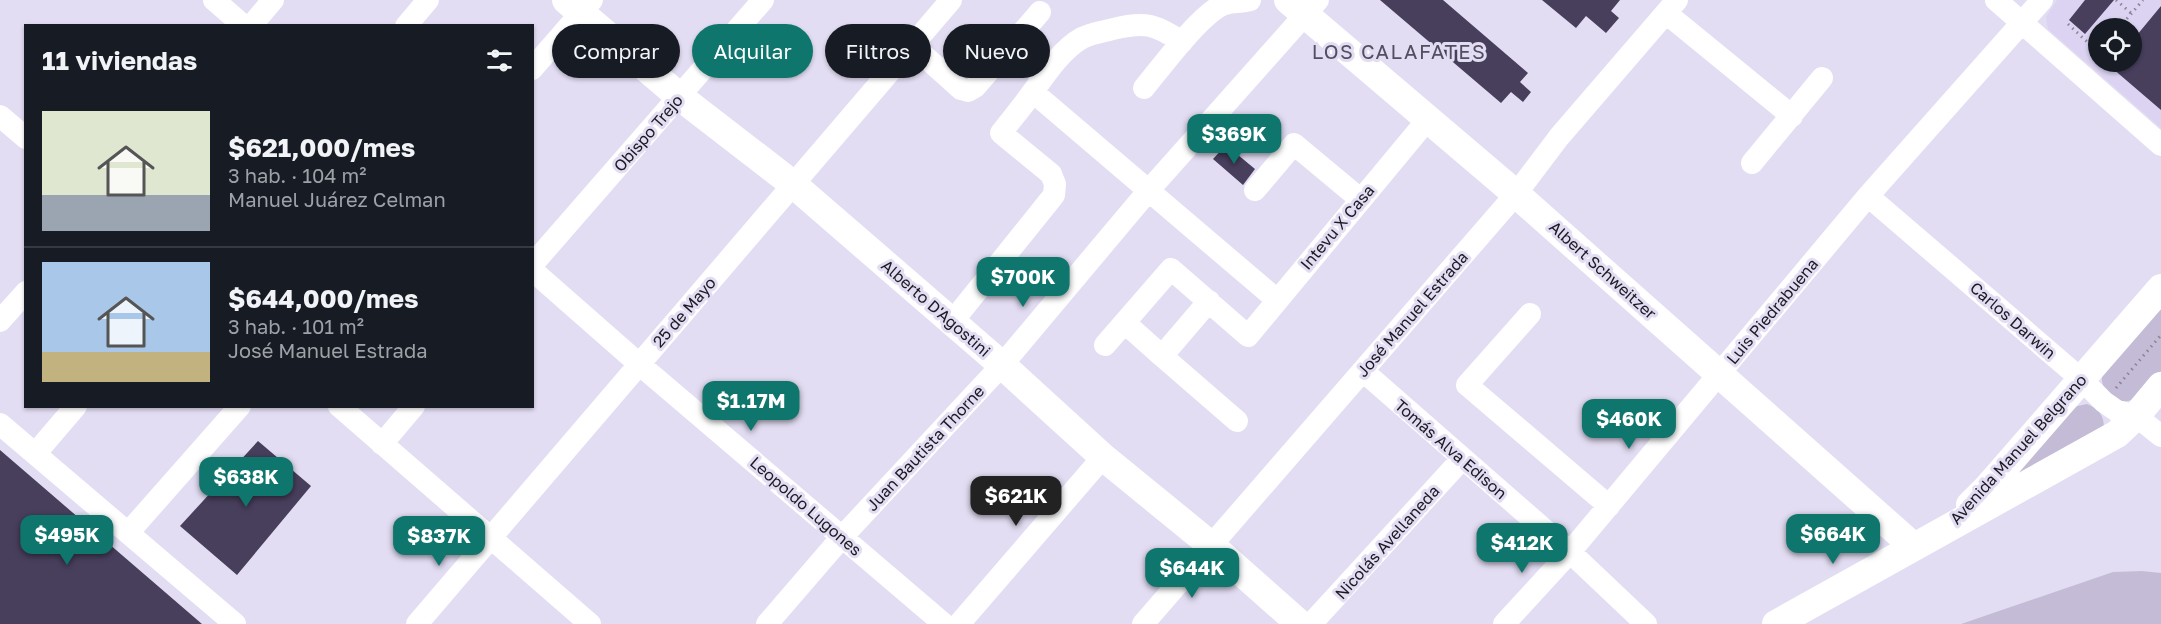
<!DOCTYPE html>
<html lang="es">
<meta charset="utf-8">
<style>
:root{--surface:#171b24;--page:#242831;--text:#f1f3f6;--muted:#9ea1a6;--line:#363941;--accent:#0f766e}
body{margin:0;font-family:"Golos Text",sans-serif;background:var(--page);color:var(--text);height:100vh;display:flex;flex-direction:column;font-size:22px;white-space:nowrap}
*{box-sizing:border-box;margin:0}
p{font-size:20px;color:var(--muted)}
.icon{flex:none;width:33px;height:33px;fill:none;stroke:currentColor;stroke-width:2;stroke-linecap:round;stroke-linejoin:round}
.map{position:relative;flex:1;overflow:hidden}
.sheet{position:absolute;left:24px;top:24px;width:510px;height:384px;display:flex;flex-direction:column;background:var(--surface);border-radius:0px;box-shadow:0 2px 4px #0004}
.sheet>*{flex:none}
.top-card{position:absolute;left:552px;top:24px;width:570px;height:54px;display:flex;gap:12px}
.buttons{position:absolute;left:2088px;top:18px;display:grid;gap:12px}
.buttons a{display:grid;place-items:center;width:54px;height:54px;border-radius:50%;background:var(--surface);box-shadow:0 2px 4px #0004;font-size:30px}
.price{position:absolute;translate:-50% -51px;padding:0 14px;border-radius:12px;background:var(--accent);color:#fff;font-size:20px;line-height:39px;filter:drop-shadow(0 2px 3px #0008)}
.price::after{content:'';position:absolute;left:50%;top:36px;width:18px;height:14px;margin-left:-9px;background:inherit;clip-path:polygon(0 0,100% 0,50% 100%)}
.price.selected{background:#222;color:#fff}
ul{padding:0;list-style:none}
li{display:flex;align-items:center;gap:18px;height:150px;padding:0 18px}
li+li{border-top:2px solid var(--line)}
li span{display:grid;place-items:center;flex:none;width:168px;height:120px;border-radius:0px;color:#555}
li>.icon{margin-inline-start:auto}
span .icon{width:72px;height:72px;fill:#fffc;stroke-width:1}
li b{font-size:26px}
h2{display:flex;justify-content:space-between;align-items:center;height:72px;padding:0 18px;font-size:26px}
.pill{padding:0 21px;border-radius:27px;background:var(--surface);box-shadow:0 2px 4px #0004;font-size:21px;line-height:54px}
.pill.selected{background:var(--accent);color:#fff}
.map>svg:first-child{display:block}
</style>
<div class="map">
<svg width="2161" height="624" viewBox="0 0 2161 624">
<rect width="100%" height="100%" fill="#e3ddf3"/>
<!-- built -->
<path fill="#dbd3f1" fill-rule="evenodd" d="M2057,0H2161V128L2048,29L2046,17ZM2098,28H2132V62H2098Z"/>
<!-- green -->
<path fill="#c4bcd6" d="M2161,300V371C2149,385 2132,413 2112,396C2103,388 2101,384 2102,372Z
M2087,404C2100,409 2106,418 2103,432L1998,492L2073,407Z
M2142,571L2161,573V624H1961L2113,572Z"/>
<!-- building -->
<path fill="#483f5d" d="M1380,0H1443L1528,73L1520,82L1531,92L1523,102L1511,92L1501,103Z
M1542,0H1620L1611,11L1619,18L1606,33L1586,16L1576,28Z
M2085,0H2114L2085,34L2069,20Z
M2161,6V110L2105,62H2132V41Z
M1226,145L1255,169L1243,185L1213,159Z
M258,441L311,486L237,575L180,526Z
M0,450L202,624H0Z"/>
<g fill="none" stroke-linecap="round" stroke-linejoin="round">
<!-- path -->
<path stroke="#8a8595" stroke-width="3" stroke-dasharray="1.5 4.5" stroke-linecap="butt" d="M2116,0L2132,14
M2068,24L2098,52
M2119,28L2143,0
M2116,388L2161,335"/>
<!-- minor -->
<path stroke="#fff" stroke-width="22" d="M214,0L244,26
M1996,0L2161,145
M1666,13L1792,116
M251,26L273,0
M406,26L428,0
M912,45L961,89L968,91L975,87L1040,12
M1010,48L1042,76
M532,69L592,0
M1144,88C1162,66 1199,16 1222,5C1231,1 1241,3 1250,0
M1033,92L1277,300
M0,116L26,138
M1752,163L1822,78
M1255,190L1294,144L1360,199
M1868,196L2081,379L2104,402L2117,411L2136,416L2161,436
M532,265L763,0
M532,270L639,364L944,624
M1209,301L1162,356L1237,421
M1530,314L1467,385L1609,506
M0,321L26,292
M952,322L1054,195L1055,184L1051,174L1001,133C1011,120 1022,107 1032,93C1045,75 1062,49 1082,38C1091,33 1102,32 1113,29C1145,21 1155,24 1182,42
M1125,323L1162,356
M1105,345L1171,269L1248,336L1428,119
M1363,371L1570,552L1646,624
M339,406L590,624
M0,424L235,624
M382,444L414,406
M35,454L76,406
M128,533L240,406
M417,624L951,0
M767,624L842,537L1002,365L1149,190L1318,0
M959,624L1103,457
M1143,624L1516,194L1559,137L1677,0
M1311,624L1462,459
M1504,624L1570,552L1868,196L2042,0"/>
<!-- major -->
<path stroke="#fff" stroke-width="28" d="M566,0L680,97L794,185L1002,365L1103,457L1212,546L1300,624
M1288,0L1516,194L1913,546
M1970,505L1987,488L2161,288
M1776,624L2117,434L2136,416L2161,386"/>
</g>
<g text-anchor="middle" stroke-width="6" stroke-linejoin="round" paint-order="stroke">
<!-- street labels -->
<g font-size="16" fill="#1c1921" stroke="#e3ddf3">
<text transform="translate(648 133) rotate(-49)" y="6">Obispo Trejo</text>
<text transform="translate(1337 227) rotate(-50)" y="6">Intevu X Casa</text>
<text transform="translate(1603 270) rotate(42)" y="6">Albert Schweitzer</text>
<text transform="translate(936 308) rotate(41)" y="6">Alberto D'Agostini</text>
<text transform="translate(1772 311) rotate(-50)" y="6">Luis Piedrabuena</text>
<text transform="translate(684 312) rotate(-49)" y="6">25 de Mayo</text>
<text transform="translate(1412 314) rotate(-49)" y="6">José Manuel Estrada</text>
<text transform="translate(2013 320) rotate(41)" y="6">Carlos Darwin</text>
<text transform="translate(925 448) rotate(-47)" y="6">Juan Bautista Thorne</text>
<text transform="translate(1451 449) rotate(41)" y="6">Tomás Alva Edison</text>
<text transform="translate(2018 449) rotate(-48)" y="6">Avenida Manuel Belgrano</text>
<text transform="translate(806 506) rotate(41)" y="6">Leopoldo Lugones</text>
<text transform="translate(1387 542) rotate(-48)" y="6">Nicolás Avellaneda</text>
</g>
<!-- quarter labels -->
<g font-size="20" letter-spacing="1.5" fill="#544e61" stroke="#e3ddf3">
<text x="1399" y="59">LOS CALAFATES</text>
</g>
</g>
</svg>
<div class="buttons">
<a><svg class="icon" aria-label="locate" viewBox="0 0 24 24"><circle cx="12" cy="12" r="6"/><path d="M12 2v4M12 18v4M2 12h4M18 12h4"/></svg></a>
</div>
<b class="price" style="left:1234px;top:165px">$369K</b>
<b class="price" style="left:1023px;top:308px">$700K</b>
<b class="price" style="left:751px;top:432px">$1.17M</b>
<b class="price" style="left:1629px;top:450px">$460K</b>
<b class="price" style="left:246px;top:508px">$638K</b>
<b class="price selected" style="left:1016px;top:527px">$621K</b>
<b class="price" style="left:1833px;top:565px">$664K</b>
<b class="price" style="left:67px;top:566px">$495K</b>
<b class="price" style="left:439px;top:567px">$837K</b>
<b class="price" style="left:1522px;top:574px">$412K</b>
<b class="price" style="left:1192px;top:599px">$644K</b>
<div class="top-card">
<a class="pill">Comprar</a>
<a class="pill selected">Alquilar</a>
<a class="pill">Filtros</a>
<a class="pill">Nuevo</a>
</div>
<section class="sheet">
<h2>11 viviendas<svg class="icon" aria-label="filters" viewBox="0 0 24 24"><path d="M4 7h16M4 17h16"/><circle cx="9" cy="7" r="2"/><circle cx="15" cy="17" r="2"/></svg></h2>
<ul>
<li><span style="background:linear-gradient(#dfe7d0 70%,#9aa5b1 0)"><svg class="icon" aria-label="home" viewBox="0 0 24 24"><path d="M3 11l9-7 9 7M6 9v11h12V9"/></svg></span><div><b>$621,000/mes</b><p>3 hab. · 104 m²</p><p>Manuel Juárez Celman</p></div></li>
<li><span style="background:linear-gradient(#a9c7e8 75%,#c2b280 0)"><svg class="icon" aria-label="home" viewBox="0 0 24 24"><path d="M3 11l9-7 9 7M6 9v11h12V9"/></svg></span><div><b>$644,000/mes</b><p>3 hab. · 101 m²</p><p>José Manuel Estrada</p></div></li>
</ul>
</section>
</div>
